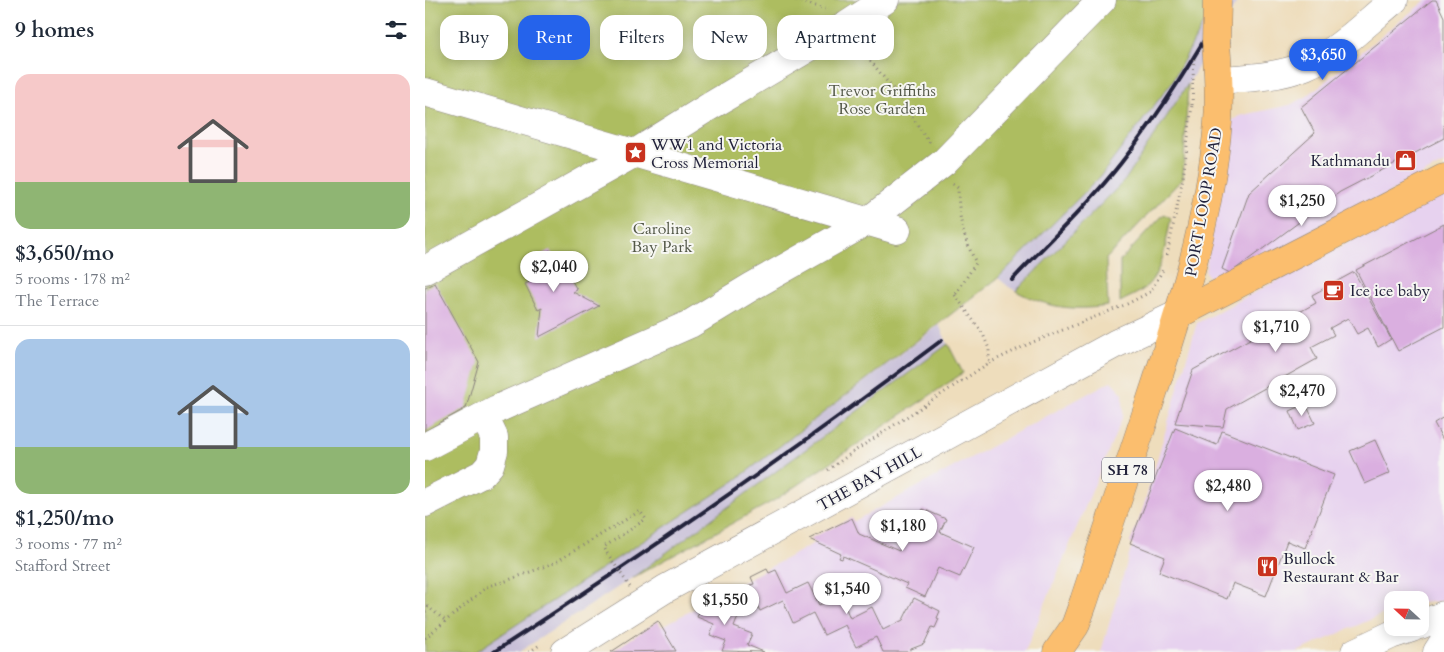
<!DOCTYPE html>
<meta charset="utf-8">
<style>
:root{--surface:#fff;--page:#f6f6f7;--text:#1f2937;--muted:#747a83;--line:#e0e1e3;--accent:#2563eb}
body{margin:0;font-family:Cardo,serif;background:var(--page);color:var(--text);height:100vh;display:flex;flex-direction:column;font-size:19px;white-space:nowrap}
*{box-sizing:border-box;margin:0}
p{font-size:16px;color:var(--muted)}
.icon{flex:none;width:28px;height:28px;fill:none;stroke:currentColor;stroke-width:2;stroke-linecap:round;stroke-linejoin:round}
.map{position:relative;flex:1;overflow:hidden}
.sheet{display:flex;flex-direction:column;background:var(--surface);width:425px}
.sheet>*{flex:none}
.banner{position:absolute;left:15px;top:15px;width:475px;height:45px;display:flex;gap:10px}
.needle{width:32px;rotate:292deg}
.controls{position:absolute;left:959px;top:591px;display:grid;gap:10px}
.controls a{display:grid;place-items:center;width:45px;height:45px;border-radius:10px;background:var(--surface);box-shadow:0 2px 12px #0003;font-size:25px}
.price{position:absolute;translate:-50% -42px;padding:0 11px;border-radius:18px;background:#fff;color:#222;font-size:16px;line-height:32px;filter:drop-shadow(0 1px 2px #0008)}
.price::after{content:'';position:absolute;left:50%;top:30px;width:15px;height:11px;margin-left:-8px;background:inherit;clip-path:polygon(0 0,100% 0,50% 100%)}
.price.on{background:var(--accent);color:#fff}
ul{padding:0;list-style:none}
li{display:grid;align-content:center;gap:10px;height:265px;padding:0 15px}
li+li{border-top:1px solid var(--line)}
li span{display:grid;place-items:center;height:155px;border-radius:15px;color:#555}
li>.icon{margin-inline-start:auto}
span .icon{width:90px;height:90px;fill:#fffc;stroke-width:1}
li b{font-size:21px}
h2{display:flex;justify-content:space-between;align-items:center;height:60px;padding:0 15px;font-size:21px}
.tag{padding:0 18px;border-radius:15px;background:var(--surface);box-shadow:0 2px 12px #0003;font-size:18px;line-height:45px}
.tag.on{background:var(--accent);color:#fff}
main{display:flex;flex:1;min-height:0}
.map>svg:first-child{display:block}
</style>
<main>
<section class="sheet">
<h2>9 homes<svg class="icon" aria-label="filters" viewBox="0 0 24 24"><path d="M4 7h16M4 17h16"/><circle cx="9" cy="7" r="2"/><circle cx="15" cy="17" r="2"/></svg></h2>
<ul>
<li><span style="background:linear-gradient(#f6c9c9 70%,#8fb573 0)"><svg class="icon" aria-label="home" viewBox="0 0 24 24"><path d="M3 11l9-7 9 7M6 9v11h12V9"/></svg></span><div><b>$3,650/mo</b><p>5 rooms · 178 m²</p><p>The Terrace</p></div></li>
<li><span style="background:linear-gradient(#a9c7e8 70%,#8fb573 0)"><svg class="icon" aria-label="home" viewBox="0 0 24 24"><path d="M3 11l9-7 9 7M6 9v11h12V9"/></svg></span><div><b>$1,250/mo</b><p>3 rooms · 77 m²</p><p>Stafford Street</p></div></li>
</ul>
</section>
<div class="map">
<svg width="1019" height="652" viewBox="0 0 1019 652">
<rect width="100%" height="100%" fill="#f6f6f2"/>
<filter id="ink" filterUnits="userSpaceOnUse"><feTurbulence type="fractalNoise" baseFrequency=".02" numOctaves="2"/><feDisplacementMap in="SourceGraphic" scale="10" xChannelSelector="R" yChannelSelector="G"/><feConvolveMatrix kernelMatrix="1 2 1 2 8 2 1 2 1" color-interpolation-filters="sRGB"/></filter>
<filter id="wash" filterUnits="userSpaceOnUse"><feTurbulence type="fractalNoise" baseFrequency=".0096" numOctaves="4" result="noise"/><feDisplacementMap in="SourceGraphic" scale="20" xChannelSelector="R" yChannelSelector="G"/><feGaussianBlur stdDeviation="1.12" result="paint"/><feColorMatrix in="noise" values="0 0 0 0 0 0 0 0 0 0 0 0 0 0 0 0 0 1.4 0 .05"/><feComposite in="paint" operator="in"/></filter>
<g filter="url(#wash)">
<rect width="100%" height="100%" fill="#eeddbc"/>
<!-- built -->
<path fill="#e7d2ef" d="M1001,0H1019V163L793,286L780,272L808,120L814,116L865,105L881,97Z
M1019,192V601L995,603V600H968L967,610L872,652H676L772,323Z
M686,381L698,394V416L600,652H190Z"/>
<!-- industrial -->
<path fill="#c8bfd8" d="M791,0H813L763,84L700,180L591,291L584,287L573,278L674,178Z
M514,325L523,344L207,578L94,652H50L311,480Z"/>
<!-- green -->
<path fill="#adbd60" stroke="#68704e" d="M0,0H791L747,82L674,178L573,278L311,480L50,652H0Z
M763,84L758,178L681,259L683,306C647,311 623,308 591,291L700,180Z
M739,214L746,218C740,244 739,274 716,291C710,295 702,298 695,302V261Z
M523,344L538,373L350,500L207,578Z"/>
<g id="blocks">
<!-- building -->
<path fill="#daafe0" d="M1007,0H1011L1019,17V138L915,192L805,273L797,269L824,193L890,133L876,107Z
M1019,224V327L973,351L931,270Z
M125,250L133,267L138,264L152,290L148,292L174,306L114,337L117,308L113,310L100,284L106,281L97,265Z
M929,272L966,339L953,347L943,328L932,334L923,318L905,328L909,335L886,347L892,359L802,409L798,427L750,423L768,370L891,303L887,295Z
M10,283L54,362L41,408L0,431V288Z
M881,404L890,423L873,430L865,411Z
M1019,417V442L1009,423Z
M750,428L792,445L797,431L909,475L880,548L862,541L841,596L808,583L802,599L734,572L740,557L705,543Z
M950,440L965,473L940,484L925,451Z
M498,509L521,519L515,532L549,547L535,577L513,568L500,597L480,588L482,584L418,556L417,559L414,558L416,554L384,539L427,518L434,534L474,551L485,525L490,527Z
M342,569L344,573L351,570L362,593L383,583L394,605L415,595L425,618L447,607L458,630L478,620L489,598L515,611L512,618L514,619L510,628L507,627L499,644L486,649L485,652H458L451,637L431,647L420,625L399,635L388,613L368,623L358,600L335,611L328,597L330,596L325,585L329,584L326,577Z
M281,594L300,602L296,610L313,617L309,627L327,634L322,645L339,652L297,651L301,641L285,635L289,624L272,617Z
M233,621L251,651L186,652Z"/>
</g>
</g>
<g filter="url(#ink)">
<use href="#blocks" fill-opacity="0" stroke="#88807c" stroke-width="1"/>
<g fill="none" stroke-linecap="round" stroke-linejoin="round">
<defs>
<path id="minor" d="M794,80C822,78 853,77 880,66C912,53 942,22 969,0
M0,92L472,230
M0,270L210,153L282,108L422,25L460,0
M0,447L72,409L265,324L326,287L443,221L519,162L677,0
M0,503L57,474L65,465L69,451V437L59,416
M995,625L1019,615
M140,652L240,589L690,344L754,314
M930,652L966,635L987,628
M1012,652L1019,641"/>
<path id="major" d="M754,314L1019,178
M632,652L650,626L659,601C680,537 702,472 723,408C754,315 785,221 793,122C795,96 793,69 791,43"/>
</defs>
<!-- minor casing -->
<use href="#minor" stroke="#88807c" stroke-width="29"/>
<!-- major casing -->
<use href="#major" stroke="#88807c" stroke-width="29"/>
<!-- path -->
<path stroke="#88807c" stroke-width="3" stroke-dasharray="1 4" stroke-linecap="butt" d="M371,0L400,9
M433,45L468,89L505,143
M528,184L533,188C534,220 537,234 551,263L530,295
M742,255L758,178L767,105
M564,363L608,342L702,304L725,292L739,268
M403,470L428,452L564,363V349L558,334
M0,612L3,607L21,621
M0,638L63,586L81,581L129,563L215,511L221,519L179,547L182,553
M104,652L116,644"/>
<!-- minor -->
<use href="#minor" stroke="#fff" stroke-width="28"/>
<!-- major -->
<use href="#major" stroke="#fbbe6e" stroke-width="28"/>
<!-- rail -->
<path stroke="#22223b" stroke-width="4" d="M587,280C624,241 663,205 696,163C737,111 770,56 803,0
M69,652C222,553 372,449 517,340"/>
<defs>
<path id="major-bridge" d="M791,43L792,0"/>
</defs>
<!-- major-bridge casing -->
<use href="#major-bridge" stroke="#88807c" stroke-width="29" stroke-linecap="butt"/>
<!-- path-bridge -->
<path stroke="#88807c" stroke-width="3" stroke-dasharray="1 4" stroke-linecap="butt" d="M767,105L769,56
M530,295L558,334
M182,553L205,587"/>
<!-- major-bridge -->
<use href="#major-bridge" stroke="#fbbe6e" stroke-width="28"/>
</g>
</g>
<!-- icons -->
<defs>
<symbol id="sight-square" viewBox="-11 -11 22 22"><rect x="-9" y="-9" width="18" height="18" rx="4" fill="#c8321e" stroke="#f6f6f2"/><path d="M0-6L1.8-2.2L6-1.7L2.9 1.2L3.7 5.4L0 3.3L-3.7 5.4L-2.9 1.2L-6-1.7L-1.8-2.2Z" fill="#fff"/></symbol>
<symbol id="shop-square" viewBox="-11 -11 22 22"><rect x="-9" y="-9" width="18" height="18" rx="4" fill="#c8321e" stroke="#f6f6f2"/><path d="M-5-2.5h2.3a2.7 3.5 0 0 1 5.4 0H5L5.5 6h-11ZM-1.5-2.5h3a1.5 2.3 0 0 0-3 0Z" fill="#fff"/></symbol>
<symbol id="cafe-square" viewBox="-11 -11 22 22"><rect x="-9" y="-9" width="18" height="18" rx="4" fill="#c8321e" stroke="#f6f6f2"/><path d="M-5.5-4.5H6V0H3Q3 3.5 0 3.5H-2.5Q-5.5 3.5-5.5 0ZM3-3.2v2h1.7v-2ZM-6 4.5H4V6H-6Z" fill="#fff"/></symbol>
<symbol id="restaurant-square" viewBox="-11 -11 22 22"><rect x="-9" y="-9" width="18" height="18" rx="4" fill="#c8321e" stroke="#f6f6f2"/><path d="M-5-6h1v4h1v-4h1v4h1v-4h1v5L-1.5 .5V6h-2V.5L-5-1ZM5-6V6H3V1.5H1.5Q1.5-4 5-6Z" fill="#fff"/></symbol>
</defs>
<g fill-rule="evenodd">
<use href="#sight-square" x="198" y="140" width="25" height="25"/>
<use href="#shop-square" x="968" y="148" width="25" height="25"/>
<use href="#cafe-square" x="896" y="278" width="25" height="25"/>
<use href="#restaurant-square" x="830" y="554" width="25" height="25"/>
</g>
<g text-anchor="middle" stroke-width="4" stroke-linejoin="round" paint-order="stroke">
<!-- shield labels -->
<rect fill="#f6f6f2" stroke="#626272" stroke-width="1" x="677" y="457.5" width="52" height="25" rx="4"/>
<g font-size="15" font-weight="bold" fill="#22223b">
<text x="703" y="475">SH 78</text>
</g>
<!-- park labels -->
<g font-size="16" fill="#535848" stroke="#f6f6f2">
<text x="457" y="96">Trevor Griffiths<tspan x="457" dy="18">Rose Garden</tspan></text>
<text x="237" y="234">Caroline<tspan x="237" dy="18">Bay Park</tspan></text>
</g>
<!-- poi labels -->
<g font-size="16" fill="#22223b" stroke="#f6f6f2" text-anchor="start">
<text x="226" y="150">WW1 and Victoria<tspan x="226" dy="18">Cross Memorial</tspan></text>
<text x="965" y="166" text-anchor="end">Kathmandu</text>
<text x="925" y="296">Ice ice baby</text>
<text x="858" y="564">Bullock<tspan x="858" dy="18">Restaurant &amp; Bar</tspan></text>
</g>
<!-- street labels -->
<g font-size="16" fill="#22223b" stroke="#f6f6f2">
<text transform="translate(778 202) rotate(-80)" y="6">PORT LOOP ROAD</text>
<text transform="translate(444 478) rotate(-29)" y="6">THE BAY HILL</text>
</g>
</g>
</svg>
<div class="controls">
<a><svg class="needle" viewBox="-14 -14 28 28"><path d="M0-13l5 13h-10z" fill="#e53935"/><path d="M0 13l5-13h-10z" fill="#747a83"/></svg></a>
</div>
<b class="price on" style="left:898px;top:81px">$3,650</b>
<b class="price" style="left:877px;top:227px">$1,250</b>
<b class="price" style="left:129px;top:293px">$2,040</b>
<b class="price" style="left:851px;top:353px">$1,710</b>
<b class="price" style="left:877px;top:417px">$2,470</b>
<b class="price" style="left:803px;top:512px">$2,480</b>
<b class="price" style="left:478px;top:552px">$1,180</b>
<b class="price" style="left:422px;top:615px">$1,540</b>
<b class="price" style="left:300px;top:626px">$1,550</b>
<div class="banner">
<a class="tag">Buy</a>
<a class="tag on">Rent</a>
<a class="tag">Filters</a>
<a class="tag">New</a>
<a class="tag">Apartment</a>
</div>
</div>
</main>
